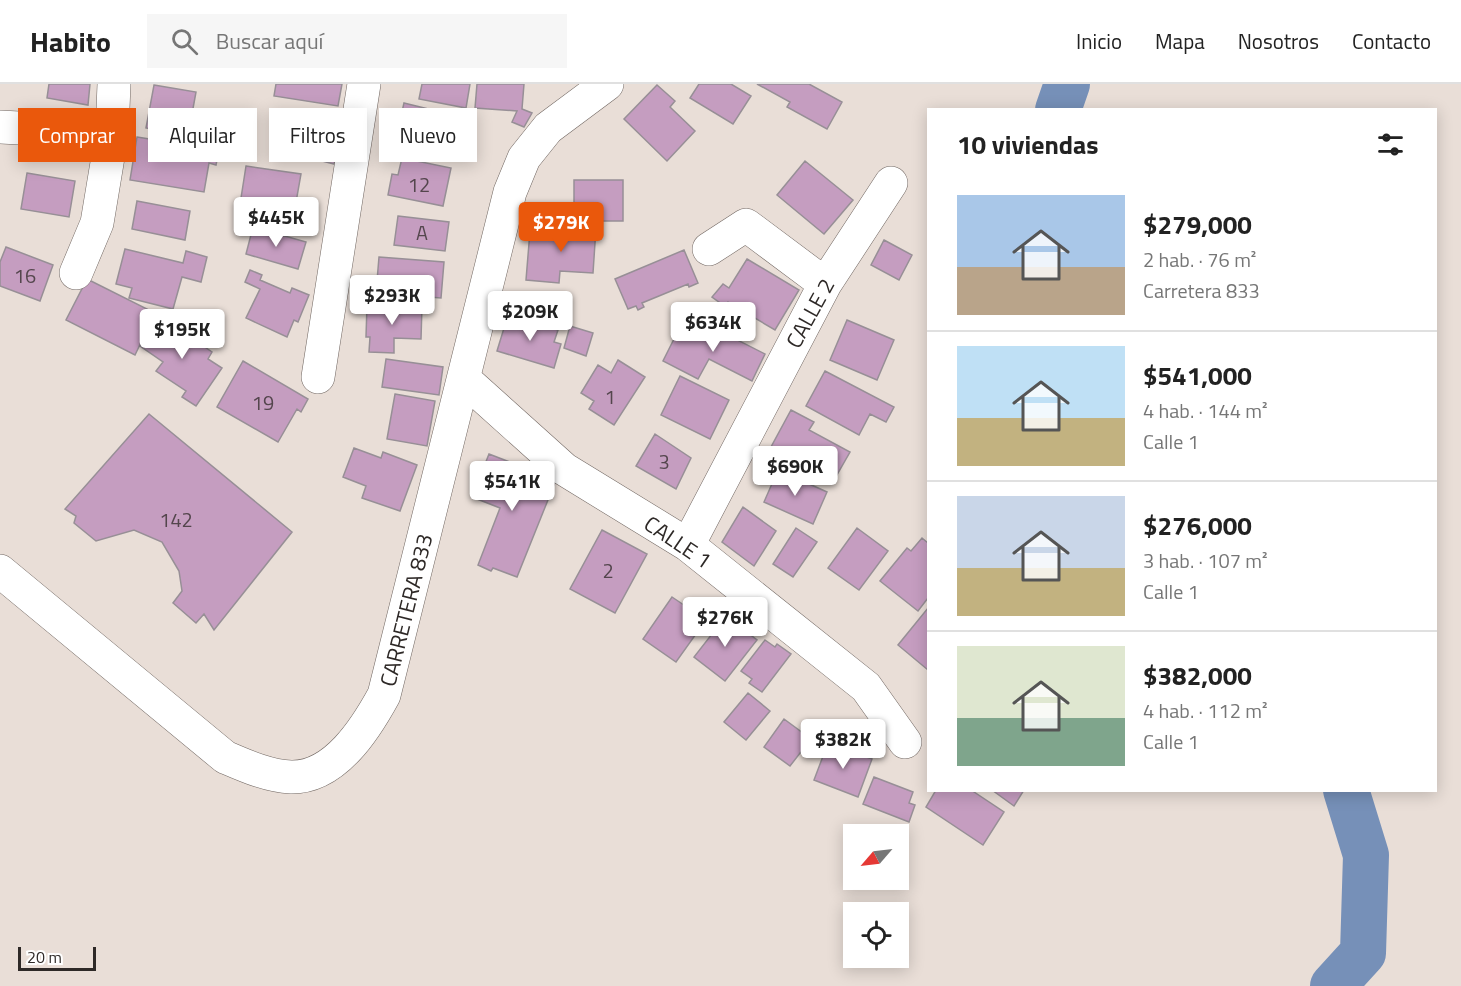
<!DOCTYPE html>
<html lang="es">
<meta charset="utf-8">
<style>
:root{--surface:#fff;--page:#f6f6f6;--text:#222;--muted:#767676;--line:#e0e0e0;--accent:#ea580c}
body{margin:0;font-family:"Titillium Web",sans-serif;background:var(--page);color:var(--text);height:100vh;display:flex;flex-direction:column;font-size:22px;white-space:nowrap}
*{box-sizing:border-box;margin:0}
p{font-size:20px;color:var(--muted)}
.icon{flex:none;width:33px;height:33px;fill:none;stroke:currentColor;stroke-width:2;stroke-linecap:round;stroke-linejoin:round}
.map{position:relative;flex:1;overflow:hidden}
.drawer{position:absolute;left:927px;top:24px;width:510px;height:684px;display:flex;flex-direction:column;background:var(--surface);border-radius:0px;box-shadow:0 3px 15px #0003}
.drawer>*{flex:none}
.banner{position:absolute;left:18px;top:24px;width:570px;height:54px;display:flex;gap:12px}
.needle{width:39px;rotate:242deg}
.fabs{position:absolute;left:843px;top:740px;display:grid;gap:12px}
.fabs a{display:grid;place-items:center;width:66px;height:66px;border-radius:0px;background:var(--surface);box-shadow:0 3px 15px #0003;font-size:30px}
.scale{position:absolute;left:18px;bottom:15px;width:78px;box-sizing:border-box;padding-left:6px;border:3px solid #2e2927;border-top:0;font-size:16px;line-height:21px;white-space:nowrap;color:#2e2927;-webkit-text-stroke:4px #fff;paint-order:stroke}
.price{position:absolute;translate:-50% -51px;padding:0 14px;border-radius:6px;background:#fff;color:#222;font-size:20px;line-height:39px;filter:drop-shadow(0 2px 3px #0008)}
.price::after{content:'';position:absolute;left:50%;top:36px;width:18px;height:14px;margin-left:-9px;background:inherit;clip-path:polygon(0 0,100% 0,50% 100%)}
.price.active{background:var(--accent);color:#fff}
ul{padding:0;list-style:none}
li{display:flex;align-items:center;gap:18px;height:150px;padding:0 30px}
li+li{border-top:2px solid var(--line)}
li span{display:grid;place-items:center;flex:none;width:168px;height:120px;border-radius:0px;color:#555}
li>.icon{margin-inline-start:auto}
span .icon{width:72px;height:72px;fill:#fffc;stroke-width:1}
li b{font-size:26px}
h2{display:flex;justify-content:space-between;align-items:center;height:72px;padding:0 30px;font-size:26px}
.chip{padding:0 21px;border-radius:0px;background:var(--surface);box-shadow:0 3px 15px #0003;font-size:21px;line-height:54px}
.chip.active{background:var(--accent);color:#fff}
header{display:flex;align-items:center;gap:36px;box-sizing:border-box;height:84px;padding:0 30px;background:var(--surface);border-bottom:2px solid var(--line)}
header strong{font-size:28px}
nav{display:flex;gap:33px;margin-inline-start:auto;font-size:21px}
.search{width:420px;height:54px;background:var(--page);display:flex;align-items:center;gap:15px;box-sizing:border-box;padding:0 21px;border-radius:0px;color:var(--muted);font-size:22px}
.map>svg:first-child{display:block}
</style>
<header>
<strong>Habito</strong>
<div class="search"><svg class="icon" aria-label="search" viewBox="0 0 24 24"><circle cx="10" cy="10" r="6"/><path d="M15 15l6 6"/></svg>Buscar aquí</div>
<nav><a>Inicio</a><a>Mapa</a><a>Nosotros</a><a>Contacto</a></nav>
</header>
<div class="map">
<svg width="1461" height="902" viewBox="0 0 1461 902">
<rect width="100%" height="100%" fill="#e9ded7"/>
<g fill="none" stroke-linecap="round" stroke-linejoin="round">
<!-- river -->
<path stroke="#7690b8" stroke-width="46" d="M1058,26L1067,0
M1333,902L1363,869L1366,771L1346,706"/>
</g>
<!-- building -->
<path fill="#c59dc0" stroke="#978f96" stroke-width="1.5" d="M49,0H90L88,21L47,14Z
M276,0H342L338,22L274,12Z
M422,0H470L466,24L419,15Z
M477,0H524L522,25L532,29L524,43L512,38L517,27L475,24Z
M699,0H731L751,12L733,40L690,14Z
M757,0H809L842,18L827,45L787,23L790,18Z
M154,1L196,8L190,41L169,38L167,48L146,44Z
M657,1L675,17L670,23L695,47L667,77L624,35Z
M404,19L453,31L443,74L393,67Z
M295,32L343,43L334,80L287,68Z
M137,53L219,66L216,81L209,79L204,108L130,96Z
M402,74L451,84L443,122L388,111L392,90L398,91Z
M805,77L853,116L824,150L777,111Z
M246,82L301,90L295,124L271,120L269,132L239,127Z
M27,89L75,97L69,133L21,125Z
M574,96H623V137H595V132H574Z
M137,117L190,127L185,156L132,145Z
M398,132L449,138L445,167L394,161Z
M559,141L596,144L593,189L560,187L559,199L526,196L530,147L558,149Z
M253,143L306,158L298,185L246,170Z
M884,156L912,171L899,196L871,181Z
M6,163L53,181L40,217L0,202V178Z
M125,165L183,179L186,167L207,173L201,198L182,193L173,225L129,214L132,204L116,200Z
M684,166L698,199L689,203L688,200L642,219L644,223L638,226L636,222L628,225L615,195Z
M379,173L444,178L441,214L376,209Z
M747,175L799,206L775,246L728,218L726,223L712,213L723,200L729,204Z
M250,186L262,191L260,196L290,209L292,204L309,211L298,238L294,236L287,253L246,234L260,205L245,198Z
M87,195L155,229L135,271L66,236Z
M367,221L422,222L421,255L394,254V269L369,268L370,253H366Z
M508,231L558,246L554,258L561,260L554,284L497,267Z
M159,232L212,268L208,275L222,284L196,322L182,313L186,307L156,287L163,278L140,262Z
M847,236L894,256L877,296L830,276Z
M702,238L765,270L752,297L709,275L698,295L663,277L678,247L693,254Z
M570,242L593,249L586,272L564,264Z
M386,275L443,283L439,311L382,303Z
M618,276L645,293L614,341L589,325L594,317L581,309L598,281L611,289Z
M243,277L308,315L301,328L297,325L278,358L217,323Z
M825,287L894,323L886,338L870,330L859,351L806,322Z
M680,292L729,316L710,355L661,331Z
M395,310L435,317L427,362L387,355Z
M791,326L814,338L809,346L850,368L834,396L771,363Z
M149,330L292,448L214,546L204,530L196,539L173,519L182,507L179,487L162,458L134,446L96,457L74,439L76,432L65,425Z
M655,350L691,374L676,405L636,382Z
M354,364L381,374L383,368L417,381L400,427L362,414L366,402L343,393Z
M489,370L556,396L517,493L493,484L491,487L478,481L500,424L472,413Z
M778,386L827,408L813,440L764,418Z
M743,423L776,447L754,482L722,458Z
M796,444L817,458L793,493L773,480Z
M857,444L888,467L859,506L828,484Z
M602,446L647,470L615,529L570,505Z
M922,454L928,459V514L918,527L880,497L907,464L911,467Z
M672,513L706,536L676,578L643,555Z
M928,524V586L898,561Z
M726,532L757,556L725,597L694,573Z
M765,556L775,563L777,560L791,570L762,608L749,599L752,595L741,587Z
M748,609L770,627L746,656L724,638Z
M784,635L811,655L790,682L764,663Z
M828,659L872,675L858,713L814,696Z
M874,693L913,708L909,719L915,721L909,738L863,720Z
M936,706H971L1004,728L983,761L926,723Z
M992,706H1024L1014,722Z"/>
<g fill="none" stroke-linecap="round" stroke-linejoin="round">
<defs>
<path id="minor" d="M0,43L112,49
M709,165L746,141L825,200
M76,189L97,139L112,49L114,0
M318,293L364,0
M465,296L564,385L688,461L866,603L905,658
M688,461L825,200L891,99
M0,487L225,673C246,682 268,692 291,693C335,694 366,644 384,611L510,108L524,74L548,44L607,0"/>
</defs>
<!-- minor casing -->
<use href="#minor" stroke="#716762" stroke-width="34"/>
<!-- minor -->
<use href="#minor" stroke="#fff" stroke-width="33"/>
</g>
<g text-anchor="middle" stroke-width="4.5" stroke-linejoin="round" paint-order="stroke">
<!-- number labels -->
<g font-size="20" fill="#54464d">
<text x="419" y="108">12</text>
<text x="422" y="156">A</text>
<text x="25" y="199">16</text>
<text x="610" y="320">1</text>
<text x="263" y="326">19</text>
<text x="664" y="385">3</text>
<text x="176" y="443">142</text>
<text x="608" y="494">2</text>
</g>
<!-- street labels -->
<g font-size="22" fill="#2e2927" stroke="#fff">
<text transform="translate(810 229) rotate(-61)" y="8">CALLE 2</text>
<text transform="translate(678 458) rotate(34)" y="8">CALLE 1</text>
<text transform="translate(406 526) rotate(-76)" y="8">CARRETERA 833</text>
</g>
</g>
</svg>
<div class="fabs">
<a><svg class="needle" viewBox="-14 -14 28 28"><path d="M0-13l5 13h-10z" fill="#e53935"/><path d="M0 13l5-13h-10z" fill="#767676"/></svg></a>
<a><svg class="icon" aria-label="locate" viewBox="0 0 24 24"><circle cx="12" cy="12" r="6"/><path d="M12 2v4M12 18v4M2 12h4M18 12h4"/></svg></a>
</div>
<div class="scale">20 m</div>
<b class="price" style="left:276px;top:164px">$445K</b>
<b class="price active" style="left:561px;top:169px">$279K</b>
<b class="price" style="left:392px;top:242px">$293K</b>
<b class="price" style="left:530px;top:258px">$209K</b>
<b class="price" style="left:713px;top:269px">$634K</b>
<b class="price" style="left:182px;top:276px">$195K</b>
<b class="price" style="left:795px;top:413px">$690K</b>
<b class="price" style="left:512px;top:428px">$541K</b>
<b class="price" style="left:725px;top:564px">$276K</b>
<b class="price" style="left:843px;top:686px">$382K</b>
<div class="banner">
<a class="chip active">Comprar</a>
<a class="chip">Alquilar</a>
<a class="chip">Filtros</a>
<a class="chip">Nuevo</a>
</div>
<section class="drawer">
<h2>10 viviendas<svg class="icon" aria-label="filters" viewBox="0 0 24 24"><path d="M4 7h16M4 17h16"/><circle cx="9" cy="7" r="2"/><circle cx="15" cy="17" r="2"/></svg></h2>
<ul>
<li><span style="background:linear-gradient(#a9c7e8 60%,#b9a48a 0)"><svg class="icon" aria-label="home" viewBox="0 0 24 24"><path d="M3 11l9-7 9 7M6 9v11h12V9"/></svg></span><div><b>$279,000</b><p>2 hab. · 76 m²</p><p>Carretera 833</p></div></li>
<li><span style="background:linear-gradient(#bfe0f5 60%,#c2b280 0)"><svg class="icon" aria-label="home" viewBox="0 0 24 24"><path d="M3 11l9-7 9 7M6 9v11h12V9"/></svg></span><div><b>$541,000</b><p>4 hab. · 144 m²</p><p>Calle 1</p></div></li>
<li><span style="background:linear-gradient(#c9d6e8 60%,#c2b280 0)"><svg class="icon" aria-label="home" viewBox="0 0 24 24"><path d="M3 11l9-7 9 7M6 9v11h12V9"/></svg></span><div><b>$276,000</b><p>3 hab. · 107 m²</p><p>Calle 1</p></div></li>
<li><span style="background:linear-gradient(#dfe7d0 60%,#7fa58c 0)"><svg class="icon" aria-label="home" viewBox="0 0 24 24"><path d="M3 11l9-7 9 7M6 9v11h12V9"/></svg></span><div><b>$382,000</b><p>4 hab. · 112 m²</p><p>Calle 1</p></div></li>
</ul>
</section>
</div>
